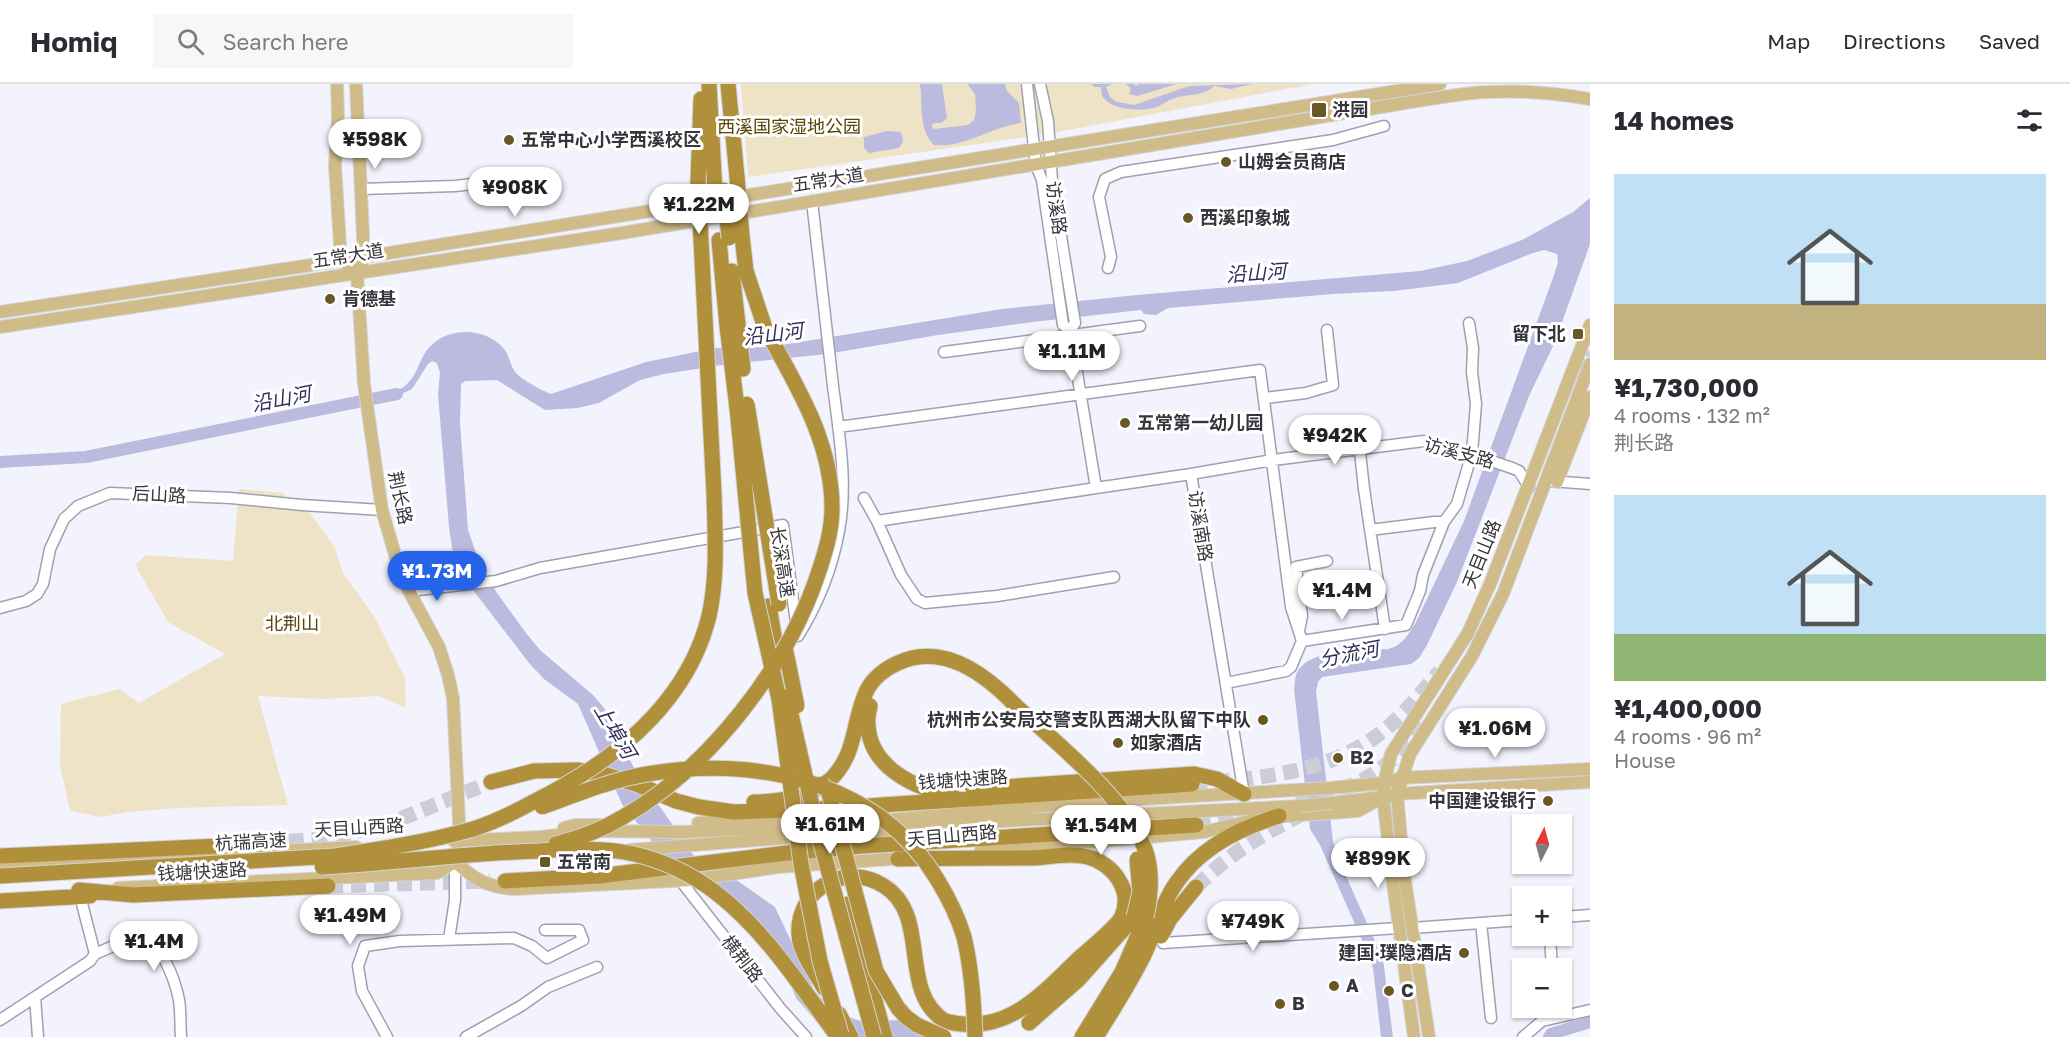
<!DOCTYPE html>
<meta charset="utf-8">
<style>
:root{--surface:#fff;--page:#f7f7f7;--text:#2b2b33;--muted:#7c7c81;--line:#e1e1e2;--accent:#2563eb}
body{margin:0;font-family:"Golos Text","Noto Sans SC",sans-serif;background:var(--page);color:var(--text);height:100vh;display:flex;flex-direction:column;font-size:22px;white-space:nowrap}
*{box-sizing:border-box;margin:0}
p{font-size:20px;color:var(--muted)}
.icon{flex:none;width:33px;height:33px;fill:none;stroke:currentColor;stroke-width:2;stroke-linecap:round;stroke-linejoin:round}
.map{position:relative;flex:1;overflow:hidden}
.sheet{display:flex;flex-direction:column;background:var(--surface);width:480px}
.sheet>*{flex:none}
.needle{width:39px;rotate:6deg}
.controls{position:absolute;left:1512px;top:730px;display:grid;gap:12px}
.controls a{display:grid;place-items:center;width:60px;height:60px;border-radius:0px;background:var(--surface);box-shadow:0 2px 4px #0004;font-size:30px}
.price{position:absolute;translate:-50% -51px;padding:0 14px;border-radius:21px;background:#fff;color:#222;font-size:20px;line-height:39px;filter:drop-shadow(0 2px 3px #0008)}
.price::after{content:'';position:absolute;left:50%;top:36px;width:18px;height:14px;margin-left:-9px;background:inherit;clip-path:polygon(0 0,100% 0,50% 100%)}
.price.on{background:var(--accent);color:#fff}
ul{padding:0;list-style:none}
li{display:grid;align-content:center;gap:12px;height:318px;padding:0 24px}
li span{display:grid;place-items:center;height:186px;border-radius:0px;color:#555}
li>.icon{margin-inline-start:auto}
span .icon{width:108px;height:108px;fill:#fffc;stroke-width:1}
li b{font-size:26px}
h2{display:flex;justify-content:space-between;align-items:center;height:72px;padding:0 24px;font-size:26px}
header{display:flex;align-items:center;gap:36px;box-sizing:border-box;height:84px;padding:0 30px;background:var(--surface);border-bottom:2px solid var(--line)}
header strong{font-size:28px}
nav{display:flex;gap:33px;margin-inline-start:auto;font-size:21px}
.search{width:420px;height:54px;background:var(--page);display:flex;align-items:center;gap:15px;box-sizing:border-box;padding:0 21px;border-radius:0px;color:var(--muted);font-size:22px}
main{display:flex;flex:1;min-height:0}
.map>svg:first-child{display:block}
</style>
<header>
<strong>Homiq</strong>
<div class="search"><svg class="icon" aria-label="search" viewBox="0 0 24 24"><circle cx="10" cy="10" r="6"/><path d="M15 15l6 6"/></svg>Search here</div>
<nav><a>Map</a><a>Directions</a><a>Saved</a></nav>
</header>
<main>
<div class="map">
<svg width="1590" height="953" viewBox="0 0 1590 953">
<rect width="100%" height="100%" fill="#f3f3fe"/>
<!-- green -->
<path fill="#efe3c7" d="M741,0H1314L1047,50L748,93Z
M239,405L284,409L291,423L308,426L335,464L343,489L376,535L405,594L406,624L378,612L323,615L258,612L288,721L177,724L128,728L101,733L70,727L60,681L61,620L119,605L139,619L225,570L168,538L135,481L146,471L233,477Z"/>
<!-- water -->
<path fill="#babbde" d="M920,0H942L947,34L941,39H934L931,42L934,45L968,41L974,36L976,27L975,10L967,0H1005L1007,7L1019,19L1021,39C990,43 965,64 934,61C918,45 923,21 920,0Z
M1091,0H1112L1106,3L1110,13L1117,18L1134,21L1189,2L1252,0L1231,5L1214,2C1205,12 1188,10 1175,14C1166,17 1159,24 1149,25C1135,27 1110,25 1102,12C1102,11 1101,3 1101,3H1094Z
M1125,0H1134L1135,2L1139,0H1177L1137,12L1129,10L1131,4Z
M887,47L901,48L903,58L899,64L869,69L864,64V53Z
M1590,114V160L1555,258L1529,312L1457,498L1427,561L1419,574L1411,580L1322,593L1318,598L1316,607L1333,757L1337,772L1383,875L1393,953H1381L1373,884L1369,872L1320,761L1310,745L1294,605C1295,601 1295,594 1296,591C1307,563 1363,567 1388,565C1402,562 1409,550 1416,538L1464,437L1553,194L1558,178L1557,170L1544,166L1533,169L1458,199L1394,207L1333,210L1168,224L1156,231L1144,230L1141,226L1033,238L938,251L827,270L722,281L664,290L640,296L599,319L578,324L545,326L497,296L465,297L461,300L460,339L468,446L480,480L497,509L526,549L540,566L593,611L604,624L642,700L663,727L696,775L715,781L775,823L814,906L831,926L860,937L914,936L941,953H858L835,946L816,937L796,914L785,886L760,855L666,775L622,720L578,620L544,595L529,579L460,489L452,464L449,443L438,310L440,289L437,279L432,277L428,280L412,305L382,319L380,309C388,308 400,307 406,301C422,287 417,268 441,254C460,243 490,247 504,265C510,272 510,282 516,289C522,296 543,307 551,310L646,278L715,264L770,263L1002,225L1137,211L1420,187L1467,177L1522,156L1573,128Z"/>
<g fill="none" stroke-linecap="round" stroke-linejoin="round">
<!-- river -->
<path stroke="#babbde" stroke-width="12" d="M0,378L86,373L397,310
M1549,953L1551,950L1590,938"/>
<!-- highway-tunnel -->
<path stroke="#cdcdd7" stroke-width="15" stroke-dasharray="15 8" stroke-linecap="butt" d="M1579,294L1590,267
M1192,700C1256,694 1331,690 1383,647C1405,630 1422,608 1440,587
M1297,720C1357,704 1388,689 1425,638
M1196,741L1257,730
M220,762L321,755L388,740L491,698
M328,802L490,797
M1196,803C1229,770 1262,750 1304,729"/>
<defs>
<path id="minor" d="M1027,0L1036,81L1042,96L1063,241L1070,246
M1040,0L1048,37L1052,96L1075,239L1070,246
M361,105L455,102L506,96
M1108,184L1111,173L1099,113L1105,95L1121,88L1333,56L1384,42
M1070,246L1096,404L1191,390L1244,710
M944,268L1140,242
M1265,314L1306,309L1333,301L1327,246
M1357,340L1364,405L1385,545
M838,343L1260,286L1291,523L1302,557L1291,583L1286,587L1226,599
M1512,384L1519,387L1529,403
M1191,390L1273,376L1424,357L1477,371
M1551,397L1590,400
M864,414L877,437L901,491L917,515L925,519L997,512L1114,493
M877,437L1096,404
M1370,446L1434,438H1444
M409,507L496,497L540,484L783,441L796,539
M0,524L26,517L37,510L43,500L50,465L64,435L78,422L110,409L231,414L302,421L382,426
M1299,547L1302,532L1296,483L1327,477
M798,552C818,520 832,485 839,447C848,400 839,349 833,302C826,240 819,178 812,117
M1302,557L1406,541L1420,507L1423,491L1444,438L1457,420L1472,369L1476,320L1472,288L1473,264L1469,239
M680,796L780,924L806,953
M1562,833L1590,831
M1481,839L1491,934
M1412,844L1522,836
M1550,852L1552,885
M449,855L455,816V778
M1163,859L1399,844
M95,870C108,865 125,855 139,854C160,851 176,900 179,916C181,928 180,941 181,953
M35,913L38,953
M0,936L90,877L95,870L80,812
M387,953L362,907L358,882L365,862L400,857L514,854L532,862L547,874L583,856L579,846H545
M466,953L521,922L548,903L597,883
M1523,953L1542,937L1590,926"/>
<path id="major" d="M337,0L338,34L335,81L341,177L347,181
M356,0L364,173L357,189L364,300L382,426L396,474L409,507L439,563L448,591L453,614L460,757L455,778C475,795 486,803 514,805L691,796L778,783L906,774
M0,228L364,173L1440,0
M0,243L622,149L1399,20C1428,16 1458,9 1487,8C1522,6 1556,9 1590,15
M1557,398L1590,313
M1332,719L1383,713L1397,710L1590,698
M1271,733L1358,727L1383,713
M698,739L794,733
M564,744L575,741H609
M598,747L683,748L856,739L1075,719L1330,704L1384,699L1401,694L1590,685
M454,757L540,753L578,749
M630,766L1003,737L1300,722
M980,768L1204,748L1254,736
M0,781L356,763
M118,804L437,789L455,778L463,777
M1414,953L1393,799L1383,713L1384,699L1391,670L1468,549L1490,500L1590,241
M1429,953L1404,790L1397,710L1410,670L1472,572L1503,510L1590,280"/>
<path id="highway" d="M709,0L715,108
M728,0L737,93
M698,97L701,15
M742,152L746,187L765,244
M719,156L727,242L737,324
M732,187L743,285
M769,522L779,581
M870,622C869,628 867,634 868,640C869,683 916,706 952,710
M491,698L534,687L577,686L603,690L639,701L676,717L699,723L734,728L838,724L1192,700
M973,705L1194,690L1217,695L1244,710
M754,718C779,718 814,712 832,694C858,667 852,636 867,606C873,594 886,584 898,579C943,558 985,590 1015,621
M0,772L220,762
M505,797L599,792L787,769L862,762L1196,741
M79,806L133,811L328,802
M0,817L90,812
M848,820L885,953
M1161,852L1170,835L1196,803
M824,904C816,889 800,869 799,851C796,805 846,777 884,802C932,832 897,907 945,937C1004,953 1039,913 1077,876C1087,867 1118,842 1122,832C1133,806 1113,780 1088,773C1069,768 1048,774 1029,774C985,774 941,774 898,775
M839,930L851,953
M1029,939L1079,895L1129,839
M1082,953L1122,888L1146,833
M1096,953C1112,927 1129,901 1143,873C1155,849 1161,820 1177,798C1201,763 1240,744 1279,732"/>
</defs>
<!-- minor casing -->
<use href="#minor" stroke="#9fa0b0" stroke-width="13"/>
<!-- major casing -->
<use href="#major" stroke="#d3d3d4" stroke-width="14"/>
<!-- highway casing -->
<use href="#highway" stroke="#d3d3d4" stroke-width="17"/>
<!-- minor -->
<use href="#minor" stroke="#fff" stroke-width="10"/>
<!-- major -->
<use href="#major" stroke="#d0bc89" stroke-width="12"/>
<!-- highway -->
<use href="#highway" stroke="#b0903b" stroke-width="15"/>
<defs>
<path id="minor-bridge" d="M1480,373L1512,384"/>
<path id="major-bridge" d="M1300,722L1332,719"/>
<path id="highway-bridge" d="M737,93L742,152
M724,106L729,154
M747,320L779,520
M737,324L755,509L779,615L801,780L820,877L841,950
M786,568L797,622
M787,613L821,760L874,953
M1015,621C1053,656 1128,716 1145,765C1153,787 1151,811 1146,833
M822,700L828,706L876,887L898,924L906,933L917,941L944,953
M542,723C577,710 611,696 647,690C755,672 877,696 937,795C948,813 958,833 964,853C972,886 974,919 975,953
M556,760C580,754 602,746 623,733C709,684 787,583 818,490C825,469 832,447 832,424C832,357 796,301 765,244
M322,783C395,779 467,769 539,767C570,765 603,763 634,770C664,777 691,790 715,808C766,847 800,902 838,953
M0,792L335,772C381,765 428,758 473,745C495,738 515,728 535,717C613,678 687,621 709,532C718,492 715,450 714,410L698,97
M1134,833L1140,808L1137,775"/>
</defs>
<!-- minor-bridge casing -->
<use href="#minor-bridge" stroke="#9fa0b0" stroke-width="13" stroke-linecap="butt"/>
<!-- major-bridge casing -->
<use href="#major-bridge" stroke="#d3d3d4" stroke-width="14" stroke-linecap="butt"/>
<!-- highway-bridge casing -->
<use href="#highway-bridge" stroke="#d3d3d4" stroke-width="17" stroke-linecap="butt"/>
<!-- minor-bridge -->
<use href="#minor-bridge" stroke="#fff" stroke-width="10"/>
<!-- major-bridge -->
<use href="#major-bridge" stroke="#d0bc89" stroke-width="12"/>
<!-- highway-bridge -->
<use href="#highway-bridge" stroke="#b0903b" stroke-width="15"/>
</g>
<!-- markers -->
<g fill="#6a5726" stroke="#fff" stroke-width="2">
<rect x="1311" y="18" width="16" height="16" rx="3"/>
<circle cx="509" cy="56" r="6"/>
<circle cx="1226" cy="78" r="6"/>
<circle cx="1188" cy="134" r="6"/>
<circle cx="330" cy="215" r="6"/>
<rect x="1572" y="244" width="12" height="12" rx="3"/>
<circle cx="1125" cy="339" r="6"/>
<circle cx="1263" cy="636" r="6"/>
<circle cx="1118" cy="659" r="6"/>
<circle cx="1338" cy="674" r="6"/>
<circle cx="1548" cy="717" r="6"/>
<rect x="539" y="772" width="12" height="12" rx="3"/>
<circle cx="1464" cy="869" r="6"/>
<circle cx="1334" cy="902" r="6"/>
<circle cx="1389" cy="907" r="6"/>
<circle cx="1280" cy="920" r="6"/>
</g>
<g text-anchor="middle" stroke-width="6" stroke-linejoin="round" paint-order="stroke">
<!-- poi labels -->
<g font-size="18" font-weight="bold" fill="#35353b" stroke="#fff" text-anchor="start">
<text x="1332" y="32">洪园</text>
<text x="521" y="62">五常中心小学西溪校区</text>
<text x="1238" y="84">山姆会员商店</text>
<text x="1200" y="140">西溪印象城</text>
<text x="342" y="221">肯德基</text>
<text x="1566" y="256" text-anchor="end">留下北</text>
<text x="1137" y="345">五常第一幼儿园</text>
<text x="1251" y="642" text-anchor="end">杭州市公安局交警支队西湖大队留下中队</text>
<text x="1130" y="665">如家酒店</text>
<text x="1350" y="680">B2</text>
<text x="1536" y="723" text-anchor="end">中国建设银行</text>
<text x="557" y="784">五常南</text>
<text x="1452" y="875" text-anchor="end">建国·璞隐酒店</text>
<text x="1346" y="908">A</text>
<text x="1401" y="913">C</text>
<text x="1292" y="926">B</text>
</g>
<!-- park labels -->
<g font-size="18" fill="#584404" stroke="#fff">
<text x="789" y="49">西溪国家湿地公园</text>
<text x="292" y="546">北荆山</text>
</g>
<!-- street labels -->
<g font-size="18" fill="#35353b" stroke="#fff">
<text transform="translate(828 96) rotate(-9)" y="6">五常大道</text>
<text transform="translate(1056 124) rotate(82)" y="6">访溪路</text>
<text transform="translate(348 172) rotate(-9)" y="6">五常大道</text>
<text transform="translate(1459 369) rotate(15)" y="6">访溪支路</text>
<text transform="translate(159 411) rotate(3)" y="6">后山路</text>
<text transform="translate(400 414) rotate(78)" y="6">荆长路</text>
<text transform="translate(1200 442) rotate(81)" y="6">访溪南路</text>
<text transform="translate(1482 470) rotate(-68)" y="6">天目山路</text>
<text transform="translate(782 478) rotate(81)" y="6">长深高速</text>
<text transform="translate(963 696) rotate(-4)" y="6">钱塘快速路</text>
<text transform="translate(359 744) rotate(-3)" y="6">天目山西路</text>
<text transform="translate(952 752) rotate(-5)" y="6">天目山西路</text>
<text transform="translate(251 758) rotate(-3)" y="6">杭瑞高速</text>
<text transform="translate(202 788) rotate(-3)" y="6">钱塘快速路</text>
<text transform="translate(742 875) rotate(52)" y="6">横荆路</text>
</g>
<!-- water labels -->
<g font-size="20" font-style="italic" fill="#312e5c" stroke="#fff">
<text transform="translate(1256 189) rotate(-4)" y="7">沿山河</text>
<text transform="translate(773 250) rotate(-7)" y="7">沿山河</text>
<text transform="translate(281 315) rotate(-11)" y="7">沿山河</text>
<text transform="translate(1349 570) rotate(-11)" y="7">分流河</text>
<text transform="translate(615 647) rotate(59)" y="7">上埠河</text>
</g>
</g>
</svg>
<div class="controls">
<a><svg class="needle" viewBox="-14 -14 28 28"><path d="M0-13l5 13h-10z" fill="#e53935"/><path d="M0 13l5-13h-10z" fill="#7c7c81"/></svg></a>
<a>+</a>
<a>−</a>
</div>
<b class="price" style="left:375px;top:86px">¥598K</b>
<b class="price" style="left:515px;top:134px">¥908K</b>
<b class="price" style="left:699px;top:151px">¥1.22M</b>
<b class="price" style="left:1072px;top:298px">¥1.11M</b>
<b class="price" style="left:1335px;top:382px">¥942K</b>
<b class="price on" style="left:437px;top:518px">¥1.73M</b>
<b class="price" style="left:1342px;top:537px">¥1.4M</b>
<b class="price" style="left:1495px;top:675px">¥1.06M</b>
<b class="price" style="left:830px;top:771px">¥1.61M</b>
<b class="price" style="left:1101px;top:772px">¥1.54M</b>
<b class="price" style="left:1378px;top:805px">¥899K</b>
<b class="price" style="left:350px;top:862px">¥1.49M</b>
<b class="price" style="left:1253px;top:868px">¥749K</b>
<b class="price" style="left:154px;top:888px">¥1.4M</b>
</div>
<section class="sheet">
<h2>14 homes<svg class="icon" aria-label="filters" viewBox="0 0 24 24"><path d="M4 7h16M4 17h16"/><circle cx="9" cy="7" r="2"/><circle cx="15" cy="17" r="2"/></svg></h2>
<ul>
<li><span style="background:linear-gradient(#bfe0f5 70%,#c2b280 0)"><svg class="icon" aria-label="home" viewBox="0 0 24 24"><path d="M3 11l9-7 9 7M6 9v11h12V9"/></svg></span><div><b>¥1,730,000</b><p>4 rooms · 132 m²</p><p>荆长路</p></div></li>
<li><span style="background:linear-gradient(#bfe0f5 75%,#8fb573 0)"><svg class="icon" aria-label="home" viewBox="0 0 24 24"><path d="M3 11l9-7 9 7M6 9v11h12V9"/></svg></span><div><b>¥1,400,000</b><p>4 rooms · 96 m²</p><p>House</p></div></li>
</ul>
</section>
</main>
